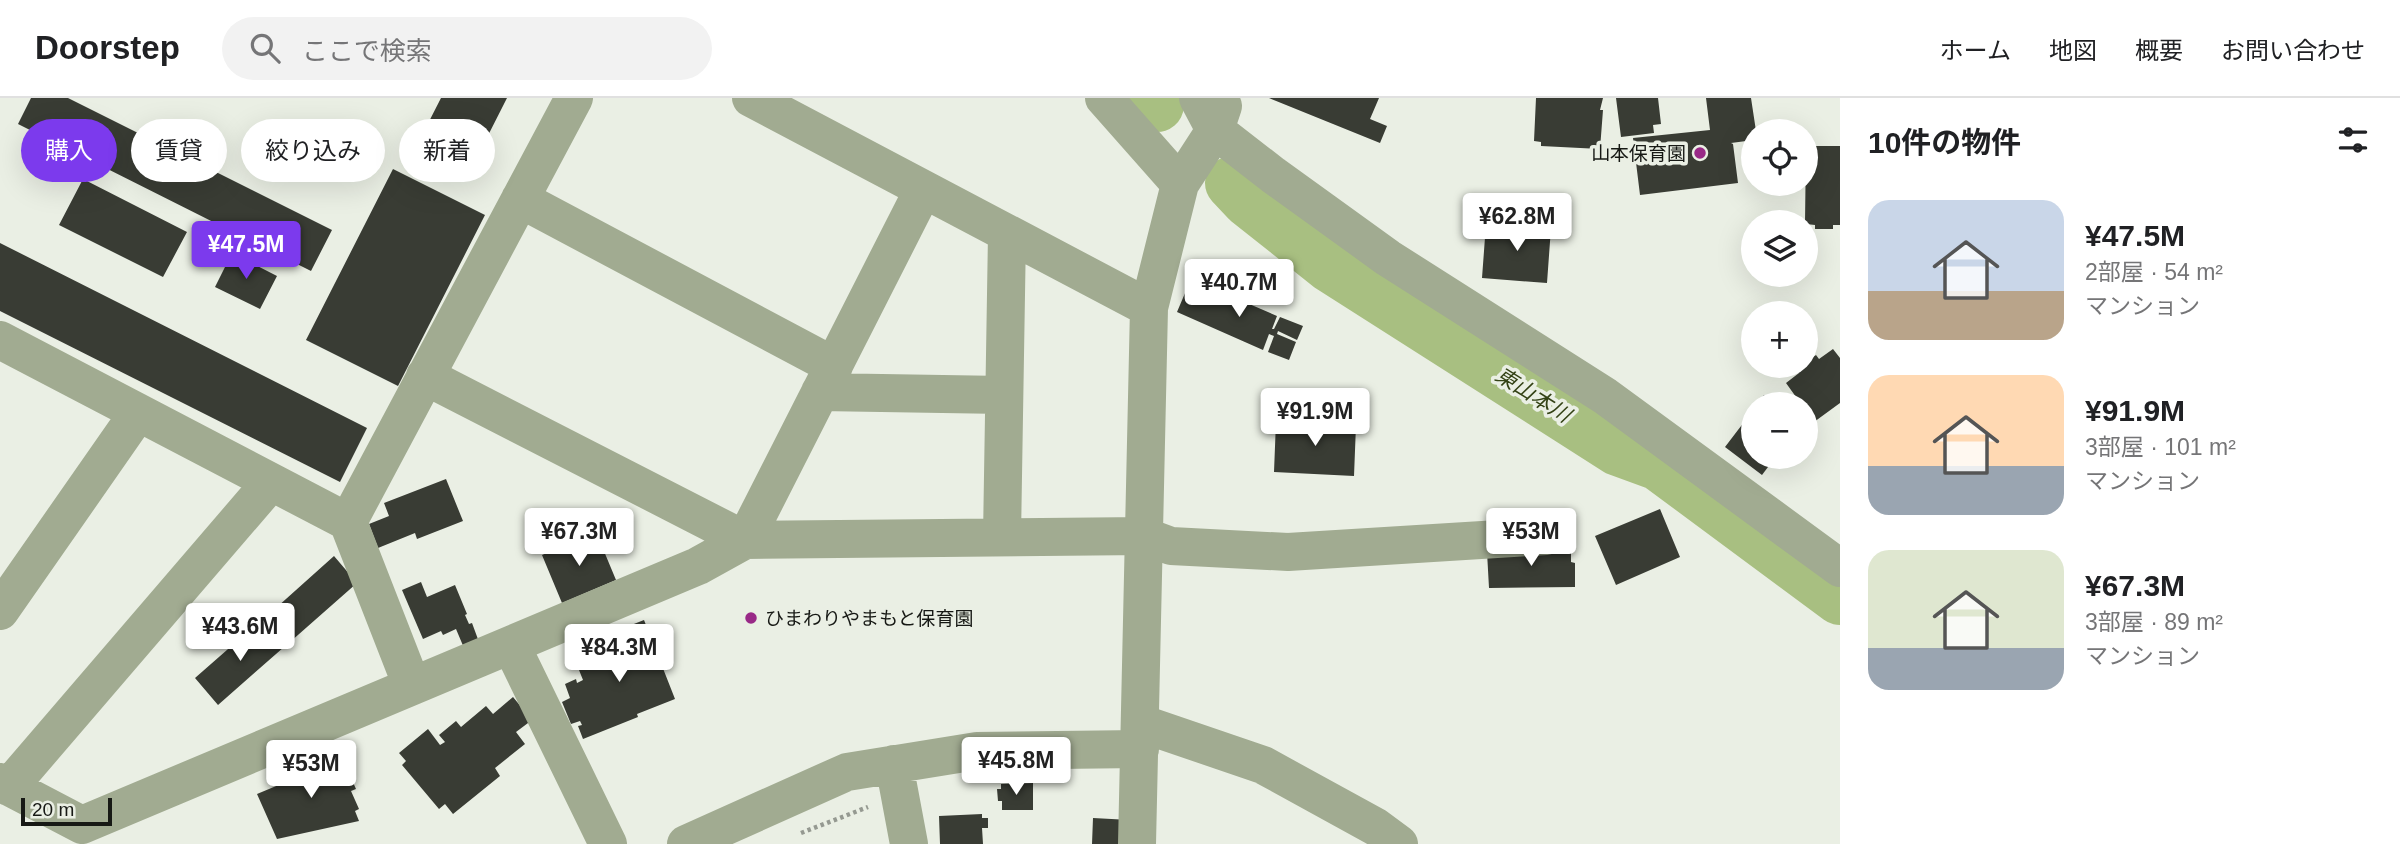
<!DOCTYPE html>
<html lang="ja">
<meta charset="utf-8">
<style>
:root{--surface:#fff;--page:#f2f2f2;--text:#202124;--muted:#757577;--line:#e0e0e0;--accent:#7c3aed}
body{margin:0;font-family:Helvetica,"Noto Sans JP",sans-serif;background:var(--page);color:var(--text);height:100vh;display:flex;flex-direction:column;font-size:26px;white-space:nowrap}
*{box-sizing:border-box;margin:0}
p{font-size:23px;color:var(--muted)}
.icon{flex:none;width:38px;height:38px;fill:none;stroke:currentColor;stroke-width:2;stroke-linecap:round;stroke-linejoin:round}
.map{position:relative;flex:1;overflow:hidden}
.details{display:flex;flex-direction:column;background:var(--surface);width:560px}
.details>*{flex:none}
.banner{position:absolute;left:21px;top:21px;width:665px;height:63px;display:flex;gap:14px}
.controls{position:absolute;left:1741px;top:21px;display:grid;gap:14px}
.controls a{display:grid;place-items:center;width:77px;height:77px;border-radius:50%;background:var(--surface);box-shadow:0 7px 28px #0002;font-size:35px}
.scale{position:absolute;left:21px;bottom:18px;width:91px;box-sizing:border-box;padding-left:7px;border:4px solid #171915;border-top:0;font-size:19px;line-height:24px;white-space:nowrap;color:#171915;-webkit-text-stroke:5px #eaefe4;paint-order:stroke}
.price{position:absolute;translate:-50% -60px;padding:0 16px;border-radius:7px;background:#fff;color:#222;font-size:23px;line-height:46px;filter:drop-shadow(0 2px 4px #0008)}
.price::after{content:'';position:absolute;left:50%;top:42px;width:21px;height:16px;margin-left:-10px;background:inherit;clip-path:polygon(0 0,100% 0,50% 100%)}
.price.on{background:var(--accent);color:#fff}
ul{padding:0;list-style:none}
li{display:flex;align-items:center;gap:21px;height:175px;padding:0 28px}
li span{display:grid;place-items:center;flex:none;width:196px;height:140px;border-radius:21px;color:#555}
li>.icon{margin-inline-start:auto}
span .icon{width:84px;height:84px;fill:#fffc;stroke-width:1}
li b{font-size:30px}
h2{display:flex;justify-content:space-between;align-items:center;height:84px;padding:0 28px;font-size:30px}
.chip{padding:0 24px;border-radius:32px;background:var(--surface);box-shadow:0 7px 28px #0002;font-size:24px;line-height:63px}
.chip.on{background:var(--accent);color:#fff}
header{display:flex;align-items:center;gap:42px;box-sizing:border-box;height:98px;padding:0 35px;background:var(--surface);border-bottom:2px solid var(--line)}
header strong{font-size:33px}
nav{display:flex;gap:38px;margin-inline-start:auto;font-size:24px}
.search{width:490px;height:63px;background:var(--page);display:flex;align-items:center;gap:18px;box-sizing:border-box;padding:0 24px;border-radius:38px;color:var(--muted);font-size:26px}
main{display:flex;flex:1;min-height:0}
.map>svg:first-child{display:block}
</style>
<header>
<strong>Doorstep</strong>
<div class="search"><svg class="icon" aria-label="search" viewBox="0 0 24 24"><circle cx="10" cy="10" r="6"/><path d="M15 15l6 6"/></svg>ここで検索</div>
<nav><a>ホーム</a><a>地図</a><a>概要</a><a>お問い合わせ</a></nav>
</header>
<main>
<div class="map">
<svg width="1840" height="746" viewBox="0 0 1840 746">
<rect width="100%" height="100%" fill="#eaefe4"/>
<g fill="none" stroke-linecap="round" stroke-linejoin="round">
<!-- river -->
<path stroke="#a8bf81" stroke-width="54" d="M1151,0L1157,7
M1232,85L1248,102L1331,168L1618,351L1659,366L1840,500"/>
</g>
<!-- building -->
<path fill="#393c34" d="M31,0H68L332,132L311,173L18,26Z
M441,0H507L471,71L418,45Z
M1269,0H1379L1370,21L1387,28L1380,45Z
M1536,0H1603L1600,12H1603L1600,51L1541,48V44L1534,43Z
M1616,0H1658L1661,26L1653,27L1654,35L1621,39Z
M1706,0H1751L1756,33H1754V42L1731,45L1733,46L1738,85L1640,97L1633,40L1710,32Z
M1806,48H1840V127H1833V131H1815V127L1806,126L1805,124Z
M393,71L485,117L398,288L306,242Z
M83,81L187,134L163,179L59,127Z
M1486,126L1551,130L1547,185L1482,180Z
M0,145L367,330L340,384L0,213Z
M232,155L277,178L260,211L215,189Z
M1191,181L1277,218L1272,231H1274L1280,219L1303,228L1297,242L1278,233L1277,236L1296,244L1289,262L1268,254L1274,238L1269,236L1263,252L1177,214Z
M1833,251L1840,260V305L1814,324L1806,313V306H1801L1786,285L1799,275L1796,271L1806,268V264L1816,257L1819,261Z
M1764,297L1776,306H1757Z
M1754,311V359H1782L1778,364L1774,361L1762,377L1725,349Z
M1276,323L1356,327L1354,378L1274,374Z
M446,381L463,423L417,441L415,435L378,450L369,426L389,418L384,405Z
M1660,411L1680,459L1616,487L1595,438Z
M596,434L616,482L562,505L542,457Z
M1571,450V464L1575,465V489L1489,490L1487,454L1494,452Z
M334,458L357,485L290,544L267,518Z
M421,484L427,499L455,487L467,516L465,517L469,526L472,525L479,544L464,550L456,531L443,537L441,533L423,541L402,492Z
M261,522L284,549L218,607L195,580Z
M644,522L675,601L637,616L638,619L583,641L578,628L582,627L580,623L571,626L562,604L570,600L565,586L576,581L577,585L583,582L579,572L599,564L600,566L615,561L606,537Z
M513,599L532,622L516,634L525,646L495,670L500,678L453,716L445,706L439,711L402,667L406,663L399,655L428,631L440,647L445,644L439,637L456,623L461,629L486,608L493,616Z
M342,660L356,691L351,693L359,711L355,713L359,723L277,741L257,696L281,686L280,682L320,664L322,669Z
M1033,685V712H1002V703H998L997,691H1001V686Z
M982,716V720H988V730H982L983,746H940L939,718Z
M1093,720L1130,722L1129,746H1092Z"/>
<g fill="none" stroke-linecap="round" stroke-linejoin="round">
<!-- path -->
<path stroke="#959991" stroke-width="4.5" stroke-dasharray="3.5 3.5" stroke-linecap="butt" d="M801,735L868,709"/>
<!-- minor -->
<path stroke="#a1ab91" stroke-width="38" d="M751,0L1149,210
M1104,0L1180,86
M1198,0L1215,32L1273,77L1388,160L1605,298L1840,470
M520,101L834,268
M0,242L348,424L412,588
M425,278L745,442L1144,438L1171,448L1288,454L1546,438
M820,294L1004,297
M348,424L574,0
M1002,439L1007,136
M0,513L138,315
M511,547L608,746
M1140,625L1263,667L1376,729L1399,746
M894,666L909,746
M0,684L82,727L698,468L745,442L923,92
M9,689L271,384
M686,746L847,674L977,653L1140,651
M1137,746L1149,210L1180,86L1215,32L1223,8"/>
</g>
<!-- markers -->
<g fill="#992987" stroke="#eaefe4" stroke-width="2.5">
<circle cx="1700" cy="55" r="7"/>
<circle cx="751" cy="520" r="7"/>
</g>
<g text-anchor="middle" stroke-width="7" stroke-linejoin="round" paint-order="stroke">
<!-- poi labels -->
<g font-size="19" fill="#171915" stroke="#eaefe4" text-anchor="end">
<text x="1686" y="62">山本保育園</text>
<text x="765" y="527" text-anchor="start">ひまわりやまもと保育園</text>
</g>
<!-- water labels -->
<g font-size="21" font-style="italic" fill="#334215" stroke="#eaefe4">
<text transform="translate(1533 297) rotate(32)" y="7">東山本川</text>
</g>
</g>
</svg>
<div class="controls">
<a><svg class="icon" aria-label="locate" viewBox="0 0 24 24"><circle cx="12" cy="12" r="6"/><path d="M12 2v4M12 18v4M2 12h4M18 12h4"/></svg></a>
<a><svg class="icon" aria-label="layers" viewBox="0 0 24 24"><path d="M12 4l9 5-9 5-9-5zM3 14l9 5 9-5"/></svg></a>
<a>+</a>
<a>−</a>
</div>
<div class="scale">20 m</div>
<b class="price" style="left:1517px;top:155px">¥62.8M</b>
<b class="price on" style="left:246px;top:183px">¥47.5M</b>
<b class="price" style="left:1239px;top:221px">¥40.7M</b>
<b class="price" style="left:1315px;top:350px">¥91.9M</b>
<b class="price" style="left:579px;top:470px">¥67.3M</b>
<b class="price" style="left:1531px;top:470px">¥53M</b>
<b class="price" style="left:240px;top:565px">¥43.6M</b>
<b class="price" style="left:619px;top:586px">¥84.3M</b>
<b class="price" style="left:1016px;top:699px">¥45.8M</b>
<b class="price" style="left:311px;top:702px">¥53M</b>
<div class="banner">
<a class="chip on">購入</a>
<a class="chip">賃貸</a>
<a class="chip">絞り込み</a>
<a class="chip">新着</a>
</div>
</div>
<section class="details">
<h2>10件の物件<svg class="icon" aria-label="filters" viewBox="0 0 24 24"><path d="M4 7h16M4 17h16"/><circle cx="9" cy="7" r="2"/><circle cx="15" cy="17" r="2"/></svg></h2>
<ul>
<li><span style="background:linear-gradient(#c9d6e8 65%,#b9a48a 0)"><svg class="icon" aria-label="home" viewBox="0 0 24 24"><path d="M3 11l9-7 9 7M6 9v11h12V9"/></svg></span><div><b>¥47.5M</b><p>2部屋 · 54 m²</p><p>マンション</p></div></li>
<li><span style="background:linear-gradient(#ffd9b3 65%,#9aa5b1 0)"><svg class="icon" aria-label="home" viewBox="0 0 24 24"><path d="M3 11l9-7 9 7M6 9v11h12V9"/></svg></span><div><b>¥91.9M</b><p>3部屋 · 101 m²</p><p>マンション</p></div></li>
<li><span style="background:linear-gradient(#dfe7d0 70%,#9aa5b1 0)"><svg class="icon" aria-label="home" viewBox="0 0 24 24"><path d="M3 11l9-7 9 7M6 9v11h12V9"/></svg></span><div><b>¥67.3M</b><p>3部屋 · 89 m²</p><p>マンション</p></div></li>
</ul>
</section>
</main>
